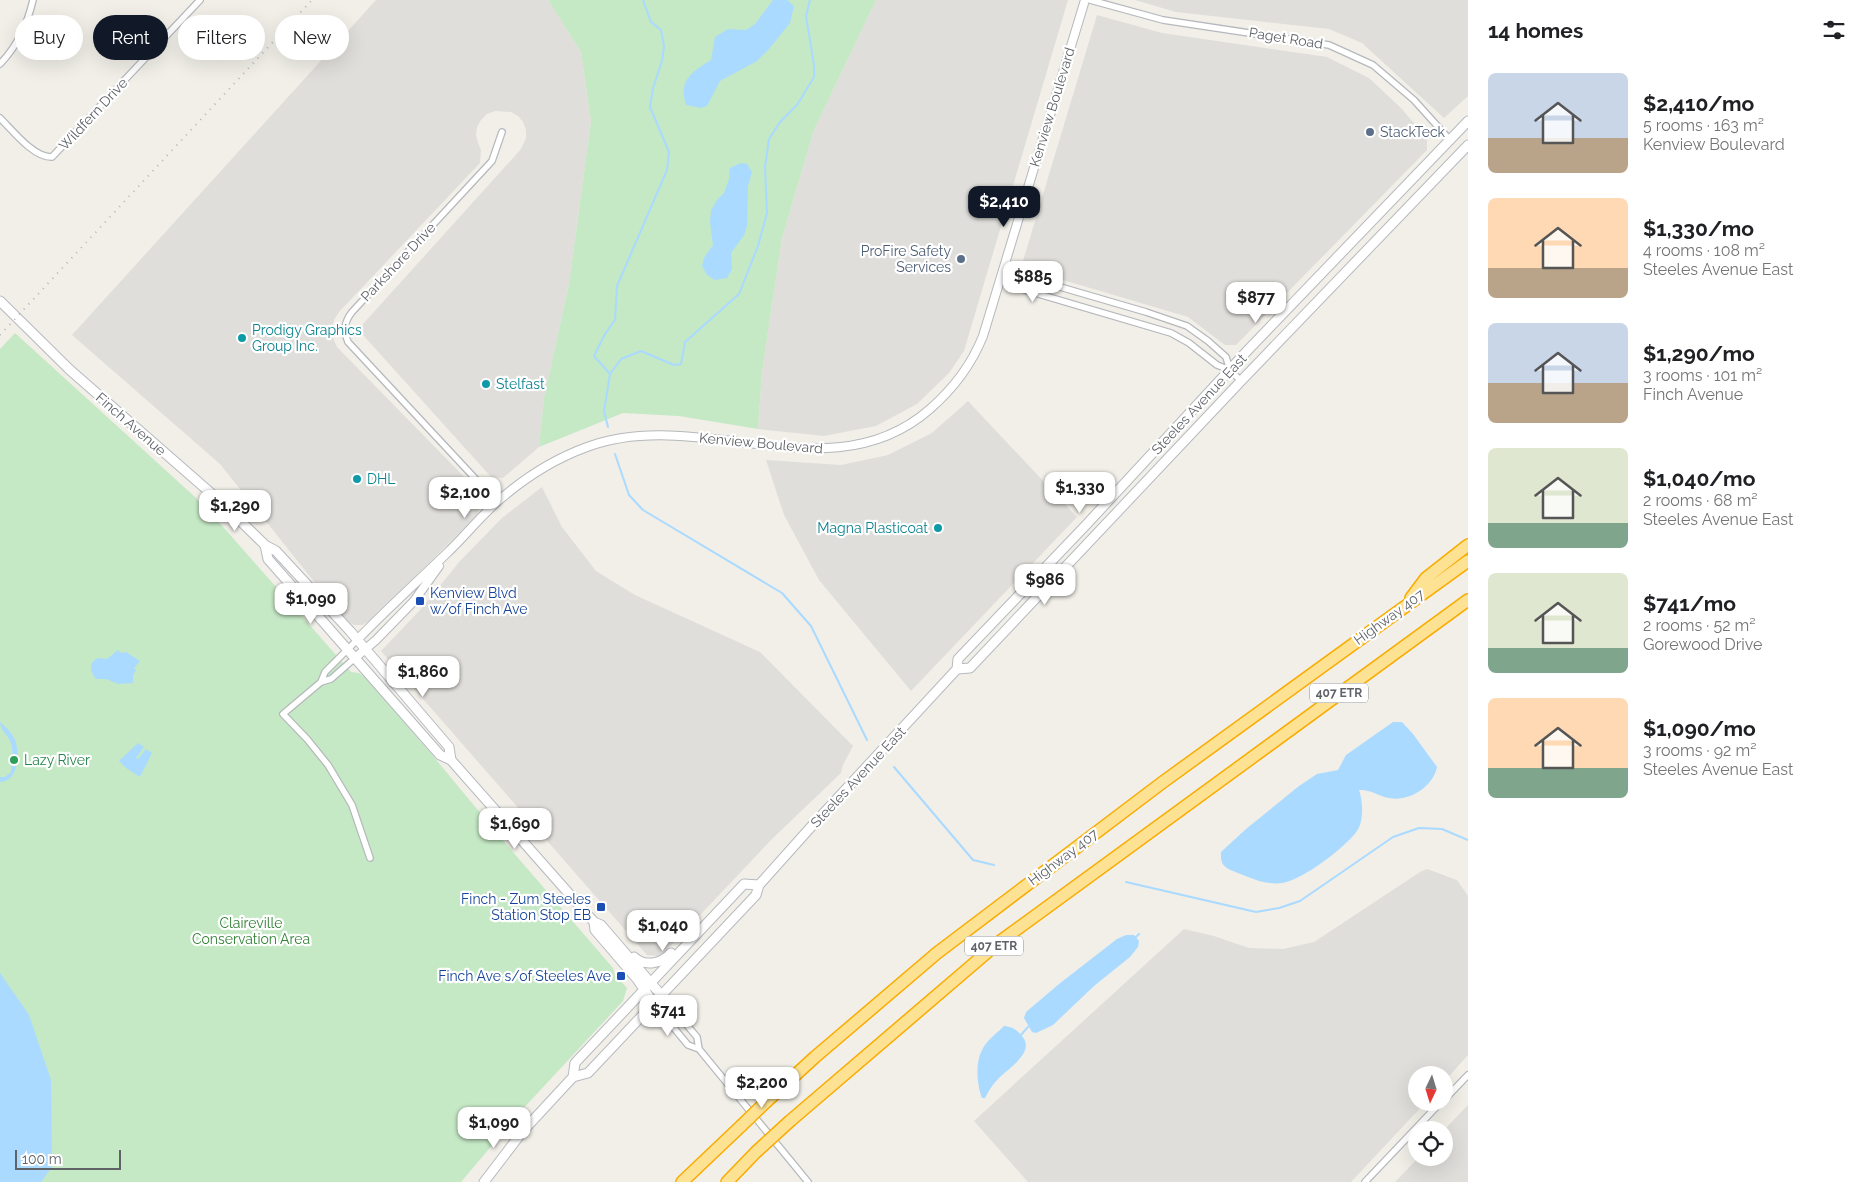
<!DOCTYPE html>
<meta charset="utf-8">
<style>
:root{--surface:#fff;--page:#f6f6f6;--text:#202124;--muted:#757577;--accent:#111827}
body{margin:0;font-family:Raleway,sans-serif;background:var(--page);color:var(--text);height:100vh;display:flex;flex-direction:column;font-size:19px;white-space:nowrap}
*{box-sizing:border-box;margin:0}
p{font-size:16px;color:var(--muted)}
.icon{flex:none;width:28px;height:28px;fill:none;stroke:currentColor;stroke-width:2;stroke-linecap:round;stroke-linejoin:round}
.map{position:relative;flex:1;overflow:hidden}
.drawer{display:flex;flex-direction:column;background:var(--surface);width:400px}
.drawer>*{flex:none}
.guide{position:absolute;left:15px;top:15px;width:475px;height:45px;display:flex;gap:10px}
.needle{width:32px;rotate:184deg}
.controls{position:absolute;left:1408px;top:1066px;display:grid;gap:10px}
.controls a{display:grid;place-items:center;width:45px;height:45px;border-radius:50%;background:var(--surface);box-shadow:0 5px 20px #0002;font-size:25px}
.scale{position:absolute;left:15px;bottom:12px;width:106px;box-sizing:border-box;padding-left:5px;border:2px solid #5f6368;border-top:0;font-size:14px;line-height:18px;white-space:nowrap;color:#5f6368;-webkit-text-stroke:4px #fff;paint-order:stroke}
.price{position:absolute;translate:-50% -42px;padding:0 11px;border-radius:10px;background:#fff;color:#222;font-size:16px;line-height:32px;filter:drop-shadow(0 1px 2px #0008)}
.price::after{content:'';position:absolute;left:50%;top:30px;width:15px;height:11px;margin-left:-8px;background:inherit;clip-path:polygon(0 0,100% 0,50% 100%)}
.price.selected{background:var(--accent);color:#fff}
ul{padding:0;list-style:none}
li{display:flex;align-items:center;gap:15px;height:125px;padding:0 20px}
li span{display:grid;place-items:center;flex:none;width:140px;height:100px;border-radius:8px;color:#555}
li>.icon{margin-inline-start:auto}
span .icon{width:60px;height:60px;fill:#fffc;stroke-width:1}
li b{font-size:21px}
h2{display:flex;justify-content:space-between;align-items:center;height:60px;padding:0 20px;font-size:21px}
.pill{padding:0 18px;border-radius:22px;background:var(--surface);box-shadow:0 5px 20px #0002;font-size:18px;line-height:45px}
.pill.selected{background:var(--accent);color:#fff}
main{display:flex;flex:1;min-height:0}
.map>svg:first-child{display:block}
</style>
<main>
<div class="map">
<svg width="1468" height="1182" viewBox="0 0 1468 1182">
<rect width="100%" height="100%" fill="#f1efe8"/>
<!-- industrial -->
<path fill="#e0deda" d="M376,0H548L581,52L591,121L569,284L544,398L539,447L503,478L491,477L363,335V324L521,149L526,138V130L523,122L518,116L511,112L495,111L487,114L481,120L477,127L476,135L478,143L481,150L480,163L339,312L334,320L332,329L333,338L337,347L479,492L478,514L373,619L362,625H354L344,619L220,464L72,335Z
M876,0H1068L964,351L949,373L917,404L876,426L824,436L758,429L762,372L782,238L814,130Z
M1135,0H1468V96L1444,118L1362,43L1329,29L1176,12Z
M1097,15L1162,33L1327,57L1369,78L1402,109L1427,139V150L1236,345H1225L1188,317L1026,269L1023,261Z
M968,401L1077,517L911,691L819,580L784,515L766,460L841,465L888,455L932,433Z
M542,487L562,527L596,571L635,595L760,652L853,746L843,765L841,773L772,839L666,951L658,956L647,955L381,651L421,609L460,561L502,518Z
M1427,869L1457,880L1468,896V1055L1444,1082V1075H1416V1102L1425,1103L1351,1182H1028L974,1121L1184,929L1214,936L1249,948L1283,949L1314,942L1420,872Z
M1468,1105V1182H1395L1418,1158H1444V1130Z"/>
<!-- green -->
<path fill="#c5e8c5" d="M548,0H876L814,130L782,238L762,372L758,429L679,416L623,413L539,447L544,398L569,284L591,121L581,52Z
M15,333L195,497L225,529L351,672L359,673L365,677L433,756L501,838L613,968L615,975L627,988L623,1001L521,1111L461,1182H0V349Z"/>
<!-- water -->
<path fill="#aadaff" d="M773,0H787L794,6L790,23L769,49L757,61L720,81L707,106L701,108L686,105C678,80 692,72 711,60L715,37L728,29L746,30L755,24Z
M741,163L747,164L752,172L748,186L747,226L744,235L731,253L732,269L727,278L715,280L707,275L702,266L704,258L713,245L710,222L711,210L717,200L724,193L729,179L730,168Z
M118,650L121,653L126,652L140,661L134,668L136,670L133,675V683L118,684L106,679H96C89,671 89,662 98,658L107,659Z
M0,722C6,727 12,733 15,740C20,754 18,782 0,782V777H5L11,772C11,763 14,752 11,743C8,734 0,731 0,722Z
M1393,722H1402L1413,734L1437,767C1433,787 1409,802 1389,798C1378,796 1370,789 1359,790C1363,801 1364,821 1357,831C1346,847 1301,881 1282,883C1266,885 1253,879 1238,873C1226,868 1220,867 1221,852L1246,829L1299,786L1317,774L1338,770L1346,755Z
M138,743L144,747L136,758L138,759L146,749L152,753L140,777L126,768L119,761Z
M1126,935H1134L1139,941L1138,947L1130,957L1094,986L1053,1025L1036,1033L1032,1032L1024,1018L1026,1012L1059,984L1117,939Z
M0,973L29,1015L51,1080L52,1167L41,1182H0Z
M1004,1026C1012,1027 1016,1029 1021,1035C1037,1051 1009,1068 999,1078C993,1084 989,1090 985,1098H982C977,1085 975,1063 982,1050C986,1041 997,1033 1004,1026Z"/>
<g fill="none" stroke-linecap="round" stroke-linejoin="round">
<!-- stream -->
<path stroke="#aadaff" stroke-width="2" d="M610,374L594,356L605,334L615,320L617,286L667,170L669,152L650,107L653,88L662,61L664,46L661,30L651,22L643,0
M608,427L604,411L610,374L621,359L641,351L674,365L681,364L685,342L739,294L758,246L767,213L765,167L769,139L780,122L797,105L814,77V65L806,16L810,0
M615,454L629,495L643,510L782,593L811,626L867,740
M894,767L973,860L994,865
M1126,882L1256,912L1279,908L1300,901L1393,837L1419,828L1442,829L1468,840
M1134,939L1139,934
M1020,1036L1028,1027"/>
<defs>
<path id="minor" d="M1090,0L1163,20L1329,45L1373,65L1414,100L1450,140
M0,64C18,45 27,25 33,0
M0,118C13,131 34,158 52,157L200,0
M1002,277L1015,287L1171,333L1189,343L1217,365L1230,370L1241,381
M1002,277L1019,275L1146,312L1187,326L1208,341L1226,357L1230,370
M497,502L348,342C343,331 344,322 352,312L492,161L502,132
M355,658L331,679L321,682L283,714L307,739L328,765L352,805L370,858
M321,682L325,672L357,640
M662,996L697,1037L699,1049
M654,1004L688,1045L699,1049L808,1182
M1444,1100L1468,1075
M1365,1182L1441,1102"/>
<path id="tertiary" d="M357,640C386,610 417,582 447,553C464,537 479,518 497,502C523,479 554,459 587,447C699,405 831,496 930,409C954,388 971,366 983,336L1085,0
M355,658L376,640L414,601L439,566"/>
<path id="secondary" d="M0,301L70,370L221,502L265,545L276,551L350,631L449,747L451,760
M265,545L268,559L440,755L451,760L594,922L601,925L662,996
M957,669L970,668L1241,381L1468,145
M594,922L595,930L637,979L654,1004
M634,957C645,967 661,964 671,953
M573,1077L588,1073L756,895L759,885L810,828L957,669L958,659L1086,525L1247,351L1468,121
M484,1182L523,1131L573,1077L575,1063L744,884L759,885"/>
<path id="motorway" d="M1411,598L1426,578L1468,545
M767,1101L815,1057L937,953L1163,782L1468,561
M790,1121L998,943L1468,600
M682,1182L741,1126
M727,1182L756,1152"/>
</defs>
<!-- minor casing -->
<use href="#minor" stroke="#b5b8bc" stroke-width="8"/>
<!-- tertiary casing -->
<use href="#tertiary" stroke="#b5b8bc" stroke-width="10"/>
<!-- secondary casing -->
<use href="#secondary" stroke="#b6babf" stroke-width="11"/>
<!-- motorway casing -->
<use href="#motorway" stroke="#f9ab00" stroke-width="14"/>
<!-- minor -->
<use href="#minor" stroke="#fff" stroke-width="5.5"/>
<!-- tertiary -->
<use href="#tertiary" stroke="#fff" stroke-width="8"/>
<!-- secondary -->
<use href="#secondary" stroke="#fff" stroke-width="9"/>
<!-- motorway -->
<use href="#motorway" stroke="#fde293" stroke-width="11"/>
<!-- rail -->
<path stroke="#b6b7b8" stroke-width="2" stroke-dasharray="1 6" stroke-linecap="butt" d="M0,335L312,0"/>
<defs>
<path id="motorway-bridge" d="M741,1126L767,1101
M756,1152L790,1121"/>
</defs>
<!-- motorway-bridge casing -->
<use href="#motorway-bridge" stroke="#f9ab00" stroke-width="14" stroke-linecap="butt"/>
<!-- motorway-bridge -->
<use href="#motorway-bridge" stroke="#fde293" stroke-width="11"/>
</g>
<!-- markers -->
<g fill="#5c6f8a" stroke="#fff" stroke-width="2">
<circle cx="1370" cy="132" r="5"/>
<circle cx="961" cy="259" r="5"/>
</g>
<g fill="#0f9aa8" stroke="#fff" stroke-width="2">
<circle cx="242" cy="338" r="5"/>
<circle cx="486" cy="384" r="5"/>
<circle cx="357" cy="479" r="5"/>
<circle cx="938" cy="528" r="5"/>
</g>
<g fill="#1a4fb4" stroke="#fff" stroke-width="2">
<rect x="415" y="596" width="10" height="10" rx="2.5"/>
<rect x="596" y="902" width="10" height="10" rx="2.5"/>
<rect x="616" y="971" width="10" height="10" rx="2.5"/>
</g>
<circle fill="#2e9e5b" stroke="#fff" stroke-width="2" cx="14" cy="760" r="5"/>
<g text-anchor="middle" stroke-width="4.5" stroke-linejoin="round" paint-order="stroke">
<!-- shield labels -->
<g fill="#fff" stroke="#8f9295" stroke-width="1">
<rect x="1310" y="683.5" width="58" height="19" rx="4"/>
<rect x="965" y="936.5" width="58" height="19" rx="4"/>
</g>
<g font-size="12" font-weight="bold" fill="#5f6368">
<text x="1339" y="697">407 ETR</text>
<text x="994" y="950">407 ETR</text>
</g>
<!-- street labels -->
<g font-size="14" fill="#5f6368" stroke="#fff">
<text transform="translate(1286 38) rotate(9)" y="5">Paget Road</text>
<text transform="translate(1052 107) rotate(-73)" y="5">Kenview Boulevard</text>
<text transform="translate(93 114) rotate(-47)" y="5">Wildfern Drive</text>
<text transform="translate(398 262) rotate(-47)" y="5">Parkshore Drive</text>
<text transform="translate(1199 404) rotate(-47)" y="5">Steeles Avenue East</text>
<text transform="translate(131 424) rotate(41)" y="5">Finch Avenue</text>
<text transform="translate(761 443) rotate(5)" y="5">Kenview Boulevard</text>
<text transform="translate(1389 617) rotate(-36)" y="5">Highway 407</text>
<text transform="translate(858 777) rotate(-47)" y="5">Steeles Avenue East</text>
<text transform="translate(1063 857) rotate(-37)" y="5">Highway 407</text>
</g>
<!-- service labels -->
<g font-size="14" fill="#4e5e75" stroke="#fff" text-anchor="start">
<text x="1380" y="137">StackTeck</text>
<text x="951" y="256" text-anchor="end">ProFire Safety<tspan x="951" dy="16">Services</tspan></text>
</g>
<!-- culture labels -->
<g font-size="14" fill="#0d838f" stroke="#fff" text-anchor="start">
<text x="252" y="335">Prodigy Graphics<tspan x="252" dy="16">Group Inc.</tspan></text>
<text x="496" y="389">Stelfast</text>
<text x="367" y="484">DHL</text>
<text x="928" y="533" text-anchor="end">Magna Plasticoat</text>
</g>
<!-- transit labels -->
<g font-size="14" fill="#164399" stroke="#fff" text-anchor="end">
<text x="430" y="598" text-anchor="start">Kenview Blvd<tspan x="430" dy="16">w/of Finch Ave</tspan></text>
<text x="591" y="904">Finch - Zum Steeles<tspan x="591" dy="16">Station Stop EB</tspan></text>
<text x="611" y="981">Finch Ave s/of Steeles Ave</text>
</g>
<!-- leisure labels -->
<g font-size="14" fill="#27864d" stroke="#fff" text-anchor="start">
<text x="24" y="765">Lazy River</text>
</g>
<!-- park labels -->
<g font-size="14" fill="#348238" stroke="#fff">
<text x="251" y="928">Claireville<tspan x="251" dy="16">Conservation Area</tspan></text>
</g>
</g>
</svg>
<div class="controls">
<a><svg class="needle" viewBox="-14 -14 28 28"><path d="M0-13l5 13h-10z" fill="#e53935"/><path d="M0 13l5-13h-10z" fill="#757577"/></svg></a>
<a><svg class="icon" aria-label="locate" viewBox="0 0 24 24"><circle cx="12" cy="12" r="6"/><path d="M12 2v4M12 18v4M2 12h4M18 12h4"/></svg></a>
</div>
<div class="scale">100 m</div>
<b class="price selected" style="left:1004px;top:228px">$2,410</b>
<b class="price" style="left:1033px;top:303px">$885</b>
<b class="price" style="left:1256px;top:324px">$877</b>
<b class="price" style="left:1080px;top:514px">$1,330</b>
<b class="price" style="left:465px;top:519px">$2,100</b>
<b class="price" style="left:235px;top:532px">$1,290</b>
<b class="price" style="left:1045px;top:606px">$986</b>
<b class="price" style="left:311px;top:625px">$1,090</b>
<b class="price" style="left:423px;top:698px">$1,860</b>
<b class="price" style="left:515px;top:850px">$1,690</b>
<b class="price" style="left:663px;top:952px">$1,040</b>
<b class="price" style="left:668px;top:1037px">$741</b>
<b class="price" style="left:762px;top:1109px">$2,200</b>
<b class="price" style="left:494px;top:1149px">$1,090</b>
<div class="guide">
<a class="pill">Buy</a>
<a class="pill selected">Rent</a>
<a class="pill">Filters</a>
<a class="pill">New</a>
</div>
</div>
<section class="drawer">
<h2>14 homes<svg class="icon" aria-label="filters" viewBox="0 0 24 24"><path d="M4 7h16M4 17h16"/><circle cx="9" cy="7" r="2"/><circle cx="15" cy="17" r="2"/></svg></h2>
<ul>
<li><span style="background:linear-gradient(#c9d6e8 65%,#b9a48a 0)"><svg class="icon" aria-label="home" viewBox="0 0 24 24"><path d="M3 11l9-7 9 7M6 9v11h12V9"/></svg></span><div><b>$2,410/mo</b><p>5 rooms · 163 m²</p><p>Kenview Boulevard</p></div></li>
<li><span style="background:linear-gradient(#ffd9b3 70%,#b9a48a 0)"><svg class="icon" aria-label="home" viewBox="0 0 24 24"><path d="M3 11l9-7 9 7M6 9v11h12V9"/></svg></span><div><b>$1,330/mo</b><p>4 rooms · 108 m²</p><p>Steeles Avenue East</p></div></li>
<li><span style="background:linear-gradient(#c9d6e8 60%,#b9a48a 0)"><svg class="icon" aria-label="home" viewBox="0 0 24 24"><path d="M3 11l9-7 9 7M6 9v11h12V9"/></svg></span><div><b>$1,290/mo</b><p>3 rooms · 101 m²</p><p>Finch Avenue</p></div></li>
<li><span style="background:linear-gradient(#dfe7d0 75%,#7fa58c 0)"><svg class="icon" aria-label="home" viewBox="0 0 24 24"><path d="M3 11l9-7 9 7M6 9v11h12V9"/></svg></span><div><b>$1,040/mo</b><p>2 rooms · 68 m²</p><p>Steeles Avenue East</p></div></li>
<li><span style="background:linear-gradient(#dfe7d0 75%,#7fa58c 0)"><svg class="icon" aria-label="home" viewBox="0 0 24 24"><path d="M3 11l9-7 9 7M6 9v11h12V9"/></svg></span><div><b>$741/mo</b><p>2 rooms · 52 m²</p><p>Gorewood Drive</p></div></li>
<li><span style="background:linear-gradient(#ffd9b3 70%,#7fa58c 0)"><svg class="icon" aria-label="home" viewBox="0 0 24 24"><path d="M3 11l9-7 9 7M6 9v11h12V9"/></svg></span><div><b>$1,090/mo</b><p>3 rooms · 92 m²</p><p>Steeles Avenue East</p></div></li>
</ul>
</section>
</main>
